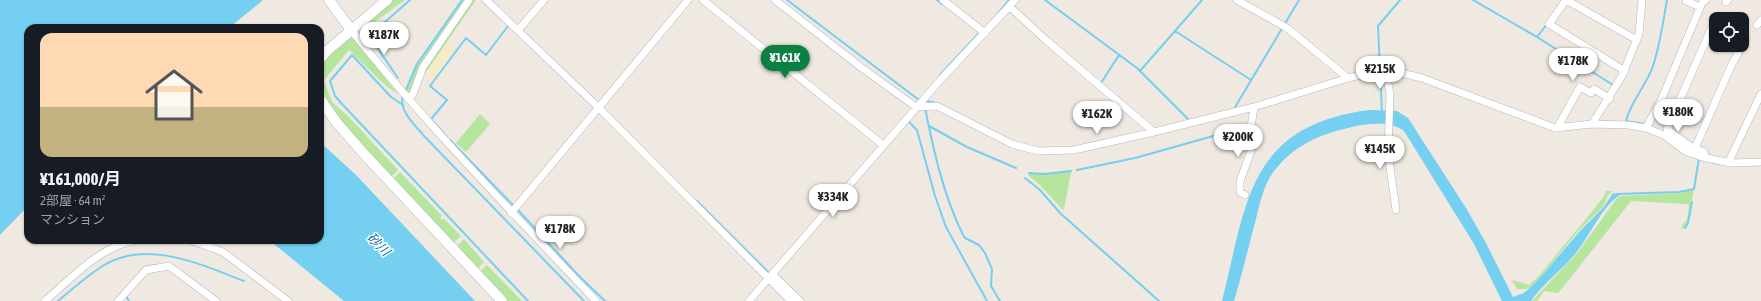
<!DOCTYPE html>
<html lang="ja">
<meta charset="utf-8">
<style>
:root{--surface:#171b24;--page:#20242c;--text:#f1f3f6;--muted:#9ea1a6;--line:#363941;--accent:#0b8043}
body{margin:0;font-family:"Asap Condensed","Noto Sans JP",sans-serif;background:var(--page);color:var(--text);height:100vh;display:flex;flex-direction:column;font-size:15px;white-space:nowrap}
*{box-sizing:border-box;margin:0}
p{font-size:13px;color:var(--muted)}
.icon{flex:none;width:22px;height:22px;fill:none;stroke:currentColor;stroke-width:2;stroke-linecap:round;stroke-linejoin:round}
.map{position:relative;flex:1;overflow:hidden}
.side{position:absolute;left:24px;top:24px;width:300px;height:220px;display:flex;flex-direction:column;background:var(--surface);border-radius:12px;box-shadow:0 1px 3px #0004}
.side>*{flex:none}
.controls{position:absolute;left:1709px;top:12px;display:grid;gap:8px}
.controls a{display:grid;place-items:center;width:40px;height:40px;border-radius:8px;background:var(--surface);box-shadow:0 1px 3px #0004;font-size:20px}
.price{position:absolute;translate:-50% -34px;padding:0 9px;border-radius:14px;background:#fff;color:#222;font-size:13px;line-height:26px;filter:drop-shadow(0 1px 2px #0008)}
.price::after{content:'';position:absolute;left:50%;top:24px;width:12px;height:9px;margin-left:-6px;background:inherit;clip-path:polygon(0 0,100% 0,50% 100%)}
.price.active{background:var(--accent);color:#fff}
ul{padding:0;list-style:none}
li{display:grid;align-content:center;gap:8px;height:212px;padding:0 16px}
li+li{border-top:1px solid var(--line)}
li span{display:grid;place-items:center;height:124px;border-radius:12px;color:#555}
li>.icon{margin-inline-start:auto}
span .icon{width:72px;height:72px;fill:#fffc;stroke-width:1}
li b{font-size:17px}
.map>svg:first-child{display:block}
</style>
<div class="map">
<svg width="1761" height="301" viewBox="0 0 1761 301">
<rect width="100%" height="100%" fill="#efe9e1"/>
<!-- green -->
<path fill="#b6e59e" d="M392,0H405L373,23V27L368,31L362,24Z
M462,0H467L412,93L408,92L406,91L417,65Z
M472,0H476L424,75L423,72Z
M346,37H352L398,94L385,85L349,50L324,80L332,102L348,116L398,170L391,177C371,155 311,99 321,68C324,56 338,46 346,37Z
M480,114L490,124L466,152L456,143Z
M400,172L442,216L440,218L442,220L444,219L461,236L453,243L393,179Z
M1071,172L1064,209H1062L1040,185L1029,176V174Z
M1694,190L1687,223L1683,229L1681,228L1687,219L1689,206L1687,204L1631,201L1560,291L1558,293L1544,291L1537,301H1532L1579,251L1617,198L1621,196L1677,193Z
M1606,191H1613L1608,195L1603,207L1579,230L1539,279L1527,289H1517L1512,280L1529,285L1539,276L1603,198Z
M464,239L484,262L477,269L456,247Z
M487,265L522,301H508L480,272Z"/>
<!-- sand -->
<path fill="#f3ecc5" d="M447,43L456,48L432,81L427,77C430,64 439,54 447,43Z"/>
<!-- water -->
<path fill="#75cff0" d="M0,0H263L229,28H28V206L0,235Z
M1369,110L1397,111L1408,118L1466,208L1486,243L1513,297L1524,293L1539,279L1580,231L1603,208L1613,193L1620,195C1605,203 1590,234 1579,249C1565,268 1544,282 1531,301H1502L1474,244L1404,131C1389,120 1365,124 1348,128C1316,135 1288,149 1270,177C1261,192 1258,213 1253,230C1247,254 1241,277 1234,301H1222C1247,202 1248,126 1369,110Z
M320,142L356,175L475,301H344L269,240H320Z"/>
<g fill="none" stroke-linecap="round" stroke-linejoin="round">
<!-- stream -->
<path stroke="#75cff0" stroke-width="2" d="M787,0L919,100L920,99
M937,0L942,4
M1045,0L1137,68L1189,120
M1473,0L1537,37L1613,85
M996,16L1009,0
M1175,31L1251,80
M1537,37L1547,24
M1140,71L1202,0
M940,75L980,32
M398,78L369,36L410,0
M1101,83L1119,55
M405,92L417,64L462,0
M403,96C398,110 416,126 424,136L584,301
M926,101L937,103
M403,105L391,97L352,55L330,81L335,96L342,104L528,301
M925,108C934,152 943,194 963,235L965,238L979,245L985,253L992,269L991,286L1000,301
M1234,109L1299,0
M1382,113L1378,26L1400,0
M909,122L917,130L935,196L946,227L987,301
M1645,124L1626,121C1631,101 1646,86 1653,66C1660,45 1663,22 1667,0
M929,126L967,147L1016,168
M447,137L431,119L447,100L430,86L466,38L486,55L508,26
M450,140L514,206
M1711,162L1732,166
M1077,170L1135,158L1249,126
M1029,173L1044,174L1071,171
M1025,178L1040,190L1060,213L1159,301
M1617,194L1679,192L1694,189L1699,158
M697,201L770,274
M517,209L578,275L605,301
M1685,228L1688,223L1692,202
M145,267L156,265
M126,296L129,301
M58,301C72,289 86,277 101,267C145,238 200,264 244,281"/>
<defs>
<path id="street" d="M486,0L598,107L791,301
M703,0L883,145
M775,0L862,68L916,107L937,106L1012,144L1038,151L1074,150L1154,132L1254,107L1348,78L1385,69L1422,78L1555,128L1592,124L1628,125L1646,128L1664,135L1685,151L1702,157L1731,163L1761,162
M943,0L985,33
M1237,0L1287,28L1348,78
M1566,0L1549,24L1625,71
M1566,0L1637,40
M1686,1L1700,7
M1726,2L1728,0
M1009,6L1047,41L1154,132
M1757,25L1761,20
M520,28L544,0
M351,30C427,125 512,212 596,301
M1385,69L1390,94L1388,153L1396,210
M408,99L413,94L423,67L469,0
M1592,124L1622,76L1639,34L1642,0
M1557,128L1580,87L1591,93L1594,89L1610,99
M1646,128L1662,98L1702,3L1706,0
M1695,148L1731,66L1746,39
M1705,158L1704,152L1690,146L1667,129L1711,29
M1728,163L1761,94
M1245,195L1240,192V181L1251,151V127L1254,107
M511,213L688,0
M190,240L223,252L288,301
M772,274L800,301
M45,301C73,277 99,247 136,240
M118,301L146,270L169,266L216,301
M749,301L943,77L1015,0"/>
<path id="secondary" d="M329,0L351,30
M320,59L328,50L387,0
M320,99L337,123L364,154L502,301"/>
</defs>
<!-- street casing -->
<use href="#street" stroke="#b4b7c1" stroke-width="8"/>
<!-- secondary casing -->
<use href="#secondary" stroke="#b4b7c1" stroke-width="11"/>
<!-- street -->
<use href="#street" stroke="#fff" stroke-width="7"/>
<!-- secondary -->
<use href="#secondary" stroke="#fff" stroke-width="10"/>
</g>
<g text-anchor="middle" stroke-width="3" stroke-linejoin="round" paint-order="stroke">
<!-- water labels -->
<g font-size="13" font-style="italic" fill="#0d6fa3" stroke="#fff">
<text transform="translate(379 244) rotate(45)" y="5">砂川</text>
</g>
</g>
</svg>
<div class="controls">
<a><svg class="icon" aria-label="locate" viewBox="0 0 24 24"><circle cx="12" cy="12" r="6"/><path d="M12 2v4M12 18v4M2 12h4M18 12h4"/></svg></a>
</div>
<b class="price" style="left:384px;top:56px">¥187K</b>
<b class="price active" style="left:785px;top:79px">¥161K</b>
<b class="price" style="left:1573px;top:82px">¥178K</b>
<b class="price" style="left:1380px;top:90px">¥215K</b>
<b class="price" style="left:1678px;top:133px">¥180K</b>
<b class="price" style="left:1097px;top:135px">¥162K</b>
<b class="price" style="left:1238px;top:158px">¥200K</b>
<b class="price" style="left:1380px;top:170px">¥145K</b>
<b class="price" style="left:833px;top:218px">¥334K</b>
<b class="price" style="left:560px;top:250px">¥178K</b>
<section class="side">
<ul>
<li><span style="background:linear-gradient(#ffd9b3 60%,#c2b280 0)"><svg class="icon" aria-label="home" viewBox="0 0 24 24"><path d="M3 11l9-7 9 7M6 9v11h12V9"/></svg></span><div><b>¥161,000/月</b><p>2部屋 · 64 m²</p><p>マンション</p></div></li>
</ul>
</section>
</div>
